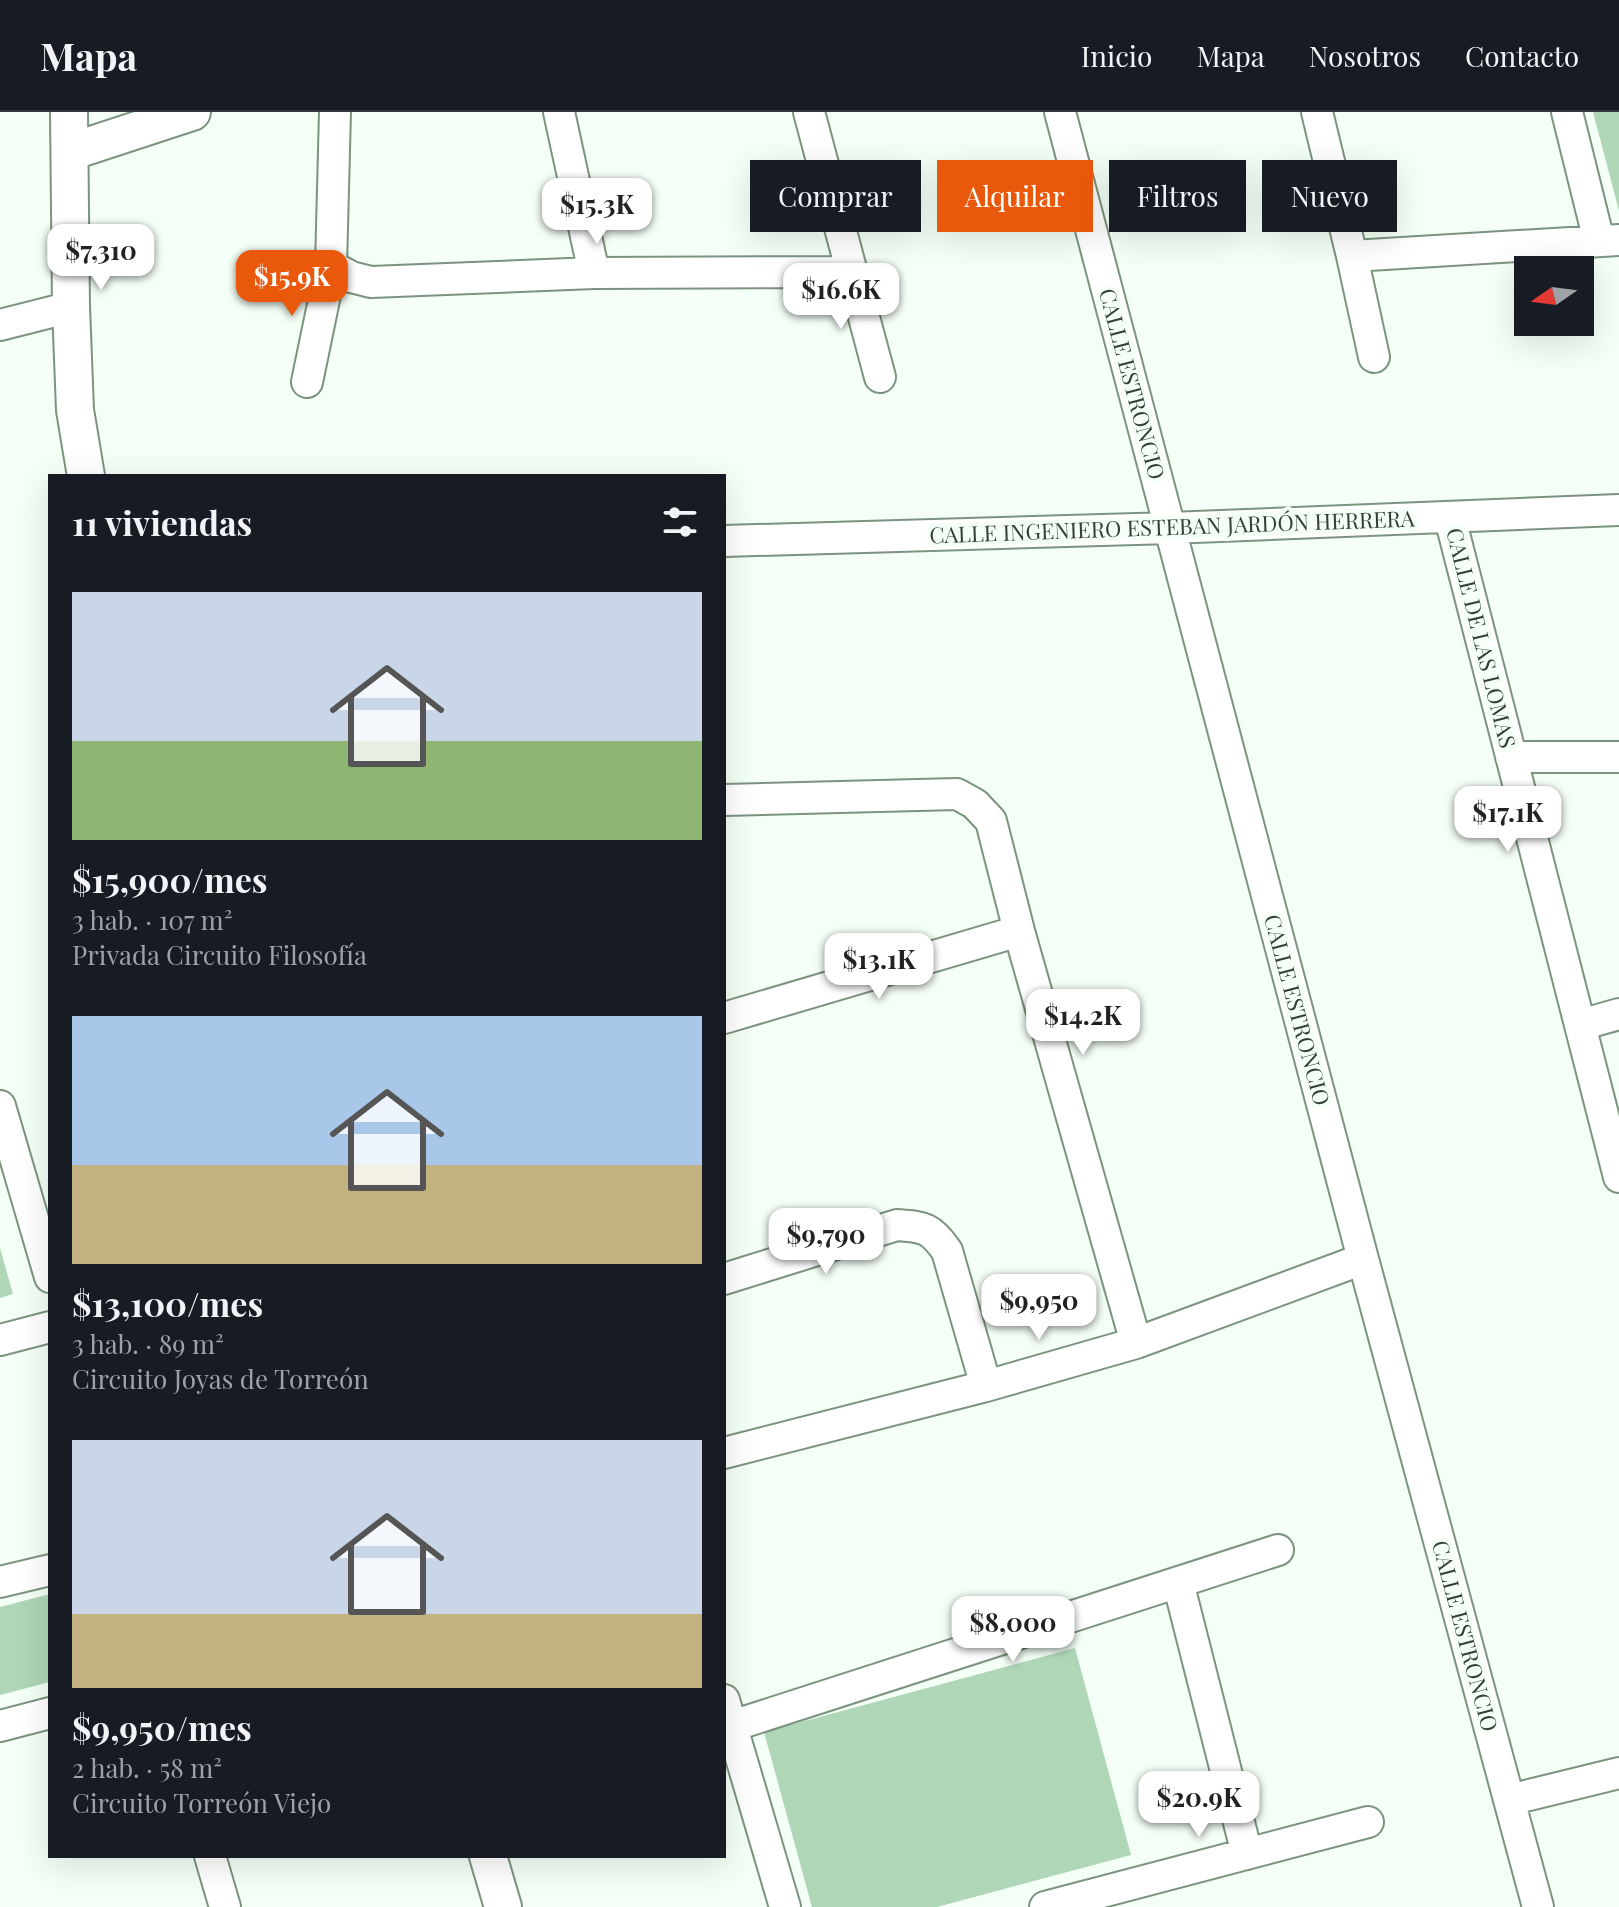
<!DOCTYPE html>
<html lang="es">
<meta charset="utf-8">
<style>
:root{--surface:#171b24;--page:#20242c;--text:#f1f3f6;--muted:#9ea1a6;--line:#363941;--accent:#ea580c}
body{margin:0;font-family:"Playfair Display",serif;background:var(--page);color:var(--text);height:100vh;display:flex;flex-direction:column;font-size:30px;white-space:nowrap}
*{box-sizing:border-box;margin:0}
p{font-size:26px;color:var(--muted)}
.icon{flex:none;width:44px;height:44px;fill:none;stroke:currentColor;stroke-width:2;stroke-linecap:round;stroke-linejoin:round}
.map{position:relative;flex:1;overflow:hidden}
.panel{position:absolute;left:48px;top:362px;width:678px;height:1384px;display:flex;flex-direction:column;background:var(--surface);border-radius:0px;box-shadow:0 8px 32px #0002}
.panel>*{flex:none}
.guide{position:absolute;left:750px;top:48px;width:748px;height:72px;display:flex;gap:16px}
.needle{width:52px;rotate:256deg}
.fabs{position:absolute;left:1514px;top:144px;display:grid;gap:16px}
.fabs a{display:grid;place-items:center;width:80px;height:80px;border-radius:0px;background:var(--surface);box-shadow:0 8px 32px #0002;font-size:40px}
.price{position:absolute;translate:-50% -68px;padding:0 18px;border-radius:16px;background:#fff;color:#222;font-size:26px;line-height:52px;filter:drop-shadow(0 2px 4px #0008)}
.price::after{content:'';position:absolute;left:50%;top:48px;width:24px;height:18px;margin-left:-12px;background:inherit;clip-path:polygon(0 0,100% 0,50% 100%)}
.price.active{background:var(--accent);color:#fff}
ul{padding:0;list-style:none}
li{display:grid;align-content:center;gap:16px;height:424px;padding:0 24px}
li span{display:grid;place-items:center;height:248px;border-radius:0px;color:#555}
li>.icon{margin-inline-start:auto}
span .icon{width:144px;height:144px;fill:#fffc;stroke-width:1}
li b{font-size:34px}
h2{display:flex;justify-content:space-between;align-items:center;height:96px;padding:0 24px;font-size:34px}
.pill{padding:0 28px;border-radius:0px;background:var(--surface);box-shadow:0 8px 32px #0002;font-size:28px;line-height:72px}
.pill.active{background:var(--accent);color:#fff}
header{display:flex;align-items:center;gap:48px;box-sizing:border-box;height:112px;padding:0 40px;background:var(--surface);border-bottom:2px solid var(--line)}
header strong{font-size:38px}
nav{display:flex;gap:44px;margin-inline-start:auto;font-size:28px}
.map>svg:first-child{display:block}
</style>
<header>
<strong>Mapa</strong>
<nav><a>Inicio</a><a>Mapa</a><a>Nosotros</a><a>Contacto</a></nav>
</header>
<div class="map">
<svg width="1619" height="1795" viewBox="0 0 1619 1795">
<rect width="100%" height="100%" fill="#f4fff6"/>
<!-- green -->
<path fill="#afd6b6" d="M1593,0H1619V99Z
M0,1136L13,1182L0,1186Z
M50,1482V1570L0,1583V1495Z
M1075,1536L1131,1743L937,1795H812L764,1620Z"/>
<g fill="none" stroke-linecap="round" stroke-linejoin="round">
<defs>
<path id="minor" d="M559,0L594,161
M809,0L880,265
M1060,0L1363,1147L1538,1795
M1317,0L1352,144L1374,245
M1567,0L1599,129
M1352,144L1619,128
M331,154L351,165L371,170L594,161L853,160
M0,213L71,195
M307,270L331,154L335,0
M1450,406L1619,1065
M724,429L1170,416L1619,398
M1511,645H1619
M724,688L957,682L975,692L991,709L1019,819L1136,1231
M724,906L1019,819
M1580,913L1619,902
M0,994L50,1165
M724,1167L897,1113C925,1115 931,1116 947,1139L986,1274
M0,1228L50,1215
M724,1341L986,1274L1136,1231L1363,1147
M0,1470L50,1458
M1178,1470L1247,1742
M724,1588L785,1795
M0,1614L50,1601
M732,1614L1278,1438
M1509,1688L1619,1661
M210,1744L225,1795
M1045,1795L1368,1710"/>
<path id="tertiary" d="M69,0L71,195L75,298L86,364
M70,40L192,0
M488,1744L503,1795"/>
</defs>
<!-- minor casing -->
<use href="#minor" stroke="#7b947f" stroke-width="34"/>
<!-- tertiary casing -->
<use href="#tertiary" stroke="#7b947f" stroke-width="40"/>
<!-- minor -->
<use href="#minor" stroke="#fff" stroke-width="30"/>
<!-- tertiary -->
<use href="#tertiary" stroke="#fff" stroke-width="36"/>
</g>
<g text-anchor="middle" stroke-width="8" stroke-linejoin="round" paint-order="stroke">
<!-- street labels -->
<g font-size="22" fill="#353f37" stroke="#f4fff6">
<text transform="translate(1132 272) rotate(75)" y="8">CALLE ESTRONCIO</text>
<text transform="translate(1172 415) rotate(-2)" y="8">CALLE INGENIERO ESTEBAN JARDÓN HERRERA</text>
<text transform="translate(1481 526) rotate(76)" y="8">CALLE DE LAS LOMAS</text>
<text transform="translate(1297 898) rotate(75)" y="8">CALLE ESTRONCIO</text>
<text transform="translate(1465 1524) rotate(75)" y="8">CALLE ESTRONCIO</text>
</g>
</g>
</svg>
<div class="fabs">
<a><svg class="needle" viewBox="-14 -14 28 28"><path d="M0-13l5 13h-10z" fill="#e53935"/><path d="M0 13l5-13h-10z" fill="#9ea1a6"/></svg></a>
</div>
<b class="price" style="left:597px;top:134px">$15.3K</b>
<b class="price" style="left:101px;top:180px">$7,310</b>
<b class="price active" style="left:292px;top:206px">$15.9K</b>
<b class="price" style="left:841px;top:219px">$16.6K</b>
<b class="price" style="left:1508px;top:742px">$17.1K</b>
<b class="price" style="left:879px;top:889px">$13.1K</b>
<b class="price" style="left:1083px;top:945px">$14.2K</b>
<b class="price" style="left:826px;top:1164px">$9,790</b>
<b class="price" style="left:1039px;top:1230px">$9,950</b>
<b class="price" style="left:1013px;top:1552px">$8,000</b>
<b class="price" style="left:1199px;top:1727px">$20.9K</b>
<div class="guide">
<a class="pill">Comprar</a>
<a class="pill active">Alquilar</a>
<a class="pill">Filtros</a>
<a class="pill">Nuevo</a>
</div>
<section class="panel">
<h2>11 viviendas<svg class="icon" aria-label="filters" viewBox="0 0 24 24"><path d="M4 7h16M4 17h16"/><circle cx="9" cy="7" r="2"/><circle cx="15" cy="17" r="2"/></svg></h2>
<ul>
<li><span style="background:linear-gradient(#c9d6e8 60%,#8fb573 0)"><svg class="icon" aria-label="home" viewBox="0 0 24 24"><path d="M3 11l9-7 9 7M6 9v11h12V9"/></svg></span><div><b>$15,900/mes</b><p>3 hab. · 107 m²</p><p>Privada Circuito Filosofía</p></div></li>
<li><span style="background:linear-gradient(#a9c7e8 60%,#c2b280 0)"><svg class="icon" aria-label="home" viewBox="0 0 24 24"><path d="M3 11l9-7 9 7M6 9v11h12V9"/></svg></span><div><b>$13,100/mes</b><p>3 hab. · 89 m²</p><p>Circuito Joyas de Torreón</p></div></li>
<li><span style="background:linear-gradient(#c9d6e8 70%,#c2b280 0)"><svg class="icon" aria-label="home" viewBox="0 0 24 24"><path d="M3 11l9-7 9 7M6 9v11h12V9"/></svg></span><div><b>$9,950/mes</b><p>2 hab. · 58 m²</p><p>Circuito Torreón Viejo</p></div></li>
</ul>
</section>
</div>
